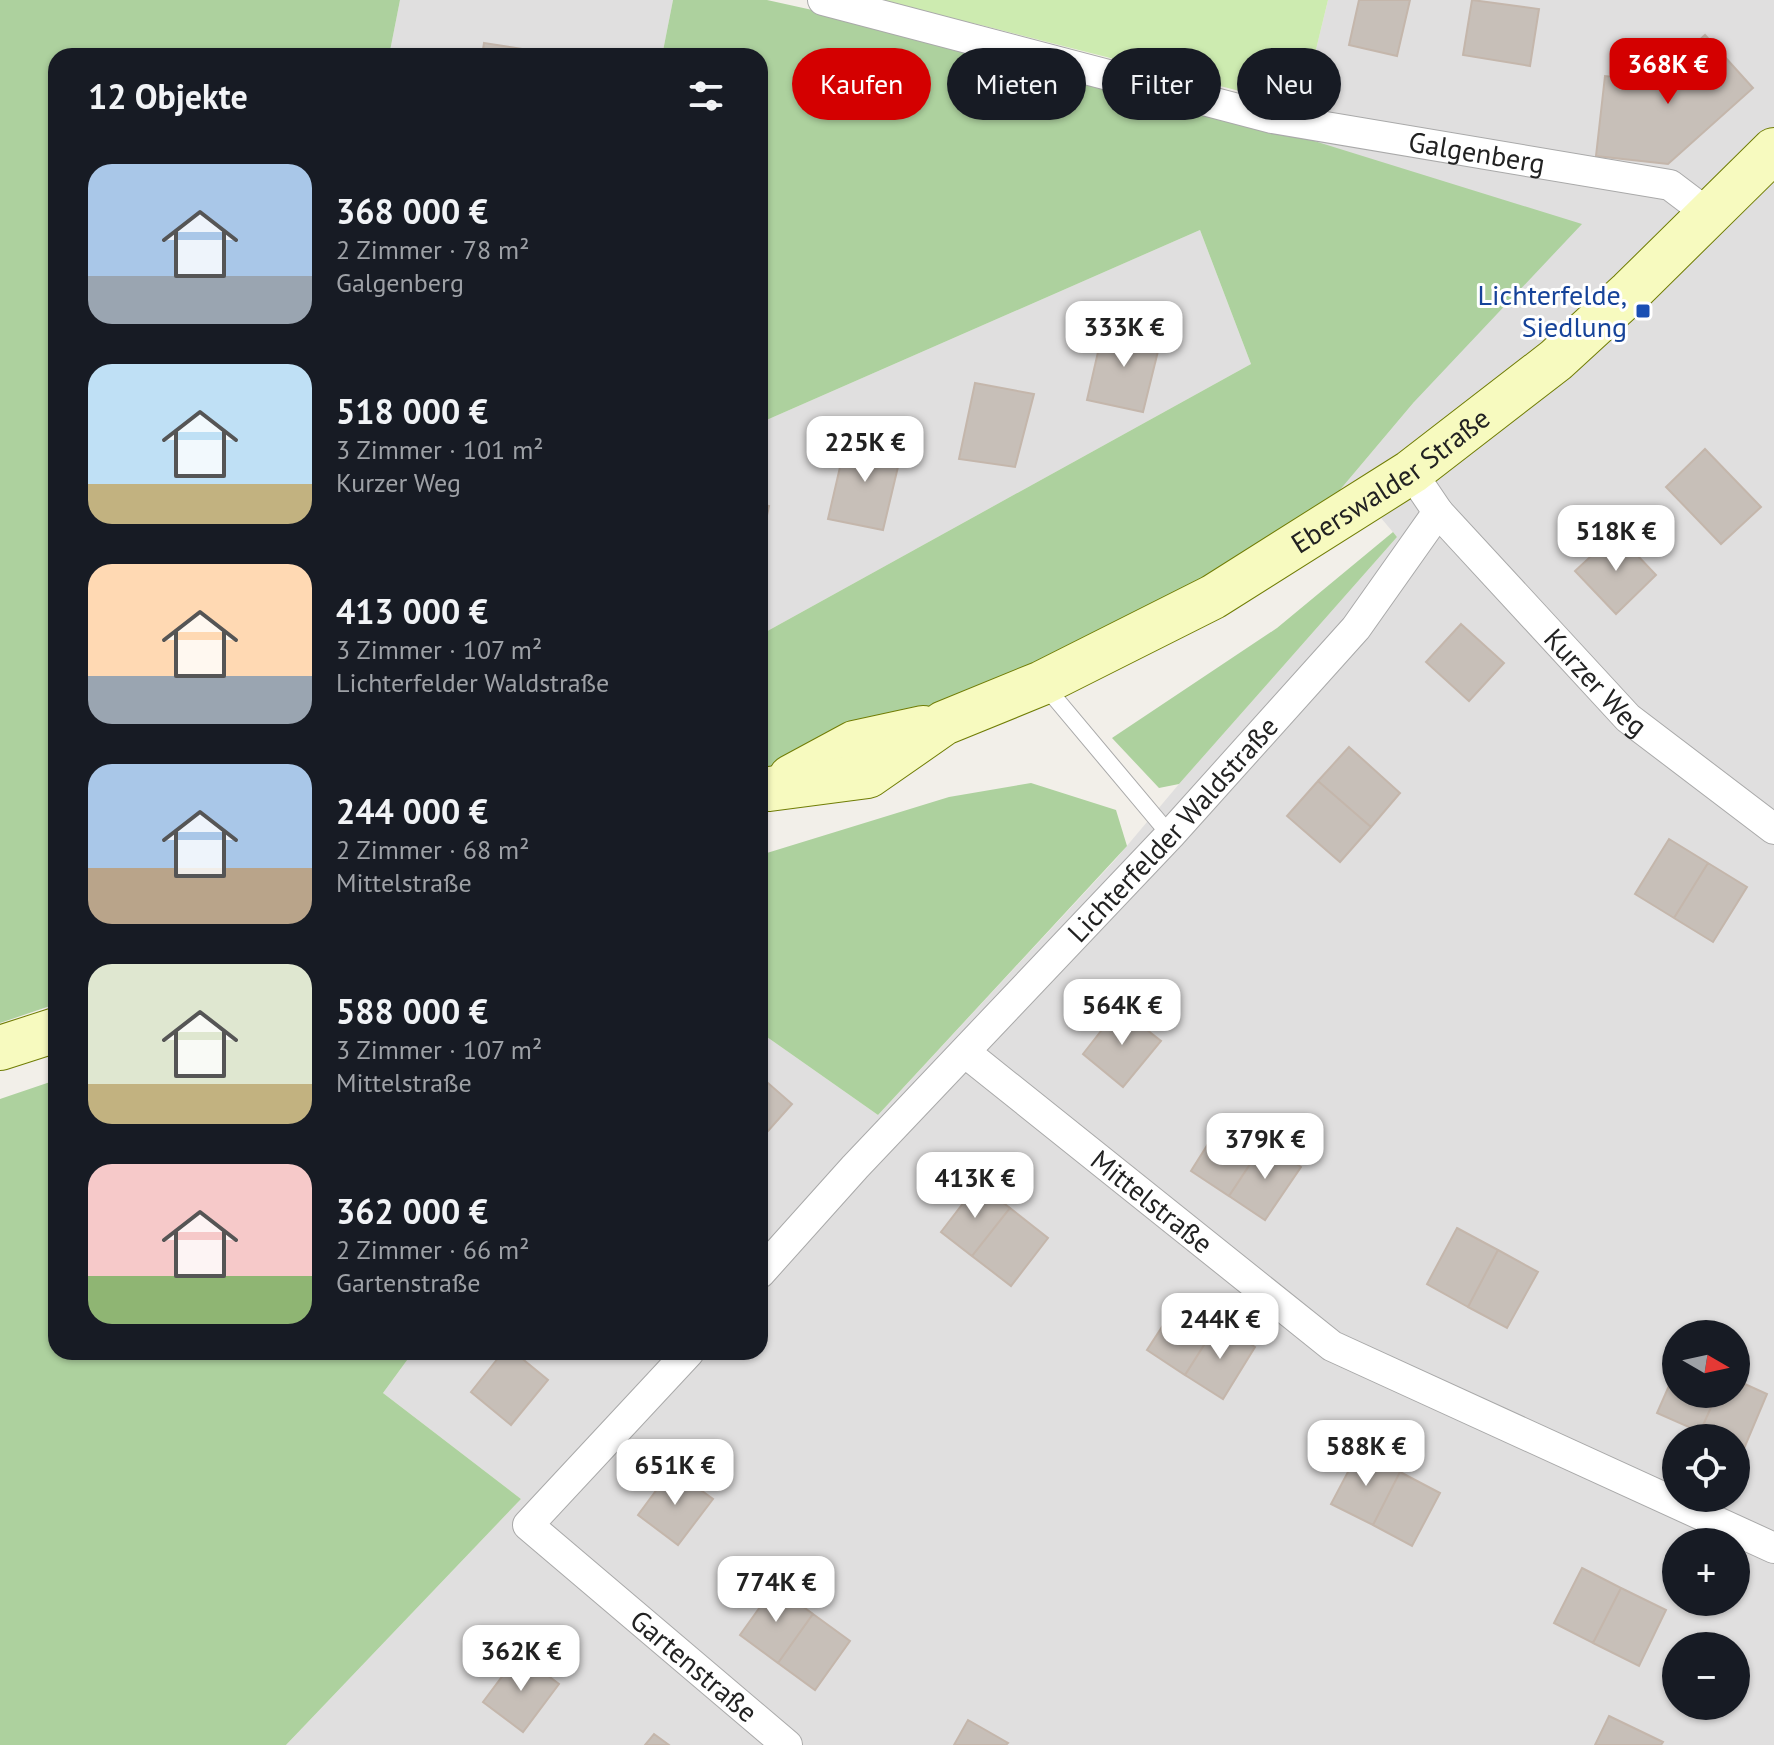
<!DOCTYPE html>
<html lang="de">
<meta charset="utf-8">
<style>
:root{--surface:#171b24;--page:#242831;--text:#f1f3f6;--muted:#9ea1a6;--accent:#d40000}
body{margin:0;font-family:"PT Sans",sans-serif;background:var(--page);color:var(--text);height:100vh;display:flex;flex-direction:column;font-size:30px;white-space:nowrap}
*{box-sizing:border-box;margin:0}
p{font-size:26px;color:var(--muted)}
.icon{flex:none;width:44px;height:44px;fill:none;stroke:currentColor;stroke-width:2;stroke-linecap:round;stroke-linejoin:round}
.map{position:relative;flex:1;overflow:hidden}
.panel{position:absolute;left:48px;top:48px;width:720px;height:1312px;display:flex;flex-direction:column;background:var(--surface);border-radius:24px;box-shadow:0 2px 6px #0004}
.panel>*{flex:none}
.top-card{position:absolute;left:792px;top:48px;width:760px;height:72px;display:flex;gap:16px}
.needle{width:52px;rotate:99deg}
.tools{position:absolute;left:1662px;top:1320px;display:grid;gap:16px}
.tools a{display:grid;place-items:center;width:88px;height:88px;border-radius:50%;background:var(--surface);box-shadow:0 2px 6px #0004;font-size:40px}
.price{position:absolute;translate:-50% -68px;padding:0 18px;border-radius:16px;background:#fff;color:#222;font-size:26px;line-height:52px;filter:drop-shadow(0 2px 4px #0008)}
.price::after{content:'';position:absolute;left:50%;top:48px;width:24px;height:18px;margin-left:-12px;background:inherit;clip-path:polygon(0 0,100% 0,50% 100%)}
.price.on{background:var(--accent);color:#fff}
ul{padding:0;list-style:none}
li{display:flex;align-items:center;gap:24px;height:200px;padding:0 40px}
li span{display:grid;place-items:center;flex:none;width:224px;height:160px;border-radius:24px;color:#555}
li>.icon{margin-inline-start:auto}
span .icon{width:96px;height:96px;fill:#fffc;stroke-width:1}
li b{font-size:34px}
h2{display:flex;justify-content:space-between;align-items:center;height:96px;padding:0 40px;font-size:34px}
.pill{padding:0 28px;border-radius:36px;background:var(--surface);box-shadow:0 2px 6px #0004;font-size:28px;line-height:72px}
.pill.on{background:var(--accent);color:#fff}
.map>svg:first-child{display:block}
</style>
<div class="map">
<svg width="1774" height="1745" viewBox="0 0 1774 1745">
<rect width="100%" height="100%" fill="#f2efe9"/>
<!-- residential -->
<path fill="#e0dfdf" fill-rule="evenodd" d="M400,0H673L662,56H389Z
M1328,0H1774V1745H286L521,1499L383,1393L413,1352H760V1032L878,1115L1115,860L1179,784L1397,537L1381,518L1402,504L1323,510L1414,402L1295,135ZM1676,1334H1736V1394H1676ZM1676,1438H1736V1498H1676ZM1676,1542H1736V1602H1676ZM1676,1646H1736V1706H1676Z
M1200,230L1251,364L760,635V423Z"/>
<!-- grass -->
<path fill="#cdebb0" d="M869,0H1328L1302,107L981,25Z"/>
<!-- forest -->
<path fill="#add19e" d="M0,0H400L389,56H56V1004L0,1023Z
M673,0H767L835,15L1295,135L1582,224L1414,402L1323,510L1250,559L1000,684L760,773V635L1251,364L1200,230L760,423V56H662Z
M1393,532L1397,537L1179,784L1159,788L1112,738L1277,628Z
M1031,783L1116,810L1127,846L878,1115L760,1032V855L949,797Z
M56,1080V1352H413L383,1393L521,1499L286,1745H0V1099Z"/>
<!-- building -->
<path fill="#c7bfb8" stroke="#c4b6ab" stroke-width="2" d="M1359,0H1410L1397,56L1349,45Z
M1472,0L1539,9L1530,66L1463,55Z
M1705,35L1753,88L1668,164L1596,156L1605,76L1654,81Z
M484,43L567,56H482Z
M1104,326L1161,339L1143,412L1087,400Z
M975,383L1034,394L1015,467L959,459Z
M847,437L902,450L883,530L828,519Z
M1705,449L1761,507L1721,544L1666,487Z
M760,504L769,506L760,548Z
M1616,533L1656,575L1616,614L1575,571Z
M1461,624L1504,663L1469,701L1426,662Z
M1349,747L1400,793L1371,827L1318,781Z
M1318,781L1371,827L1340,862L1287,816Z
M1669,839L1708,863L1674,918L1635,894Z
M1708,863L1747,887L1713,942L1674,918Z
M1119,1008L1161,1041L1123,1087L1083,1054Z
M760,1076L792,1104L760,1140Z
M1225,1117L1264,1143L1229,1196L1191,1171Z
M1264,1143L1301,1167L1265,1220L1229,1196Z
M978,1184L1010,1208L972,1256L941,1232Z
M1010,1208L1048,1238L1011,1286L972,1256Z
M1457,1228L1498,1250L1468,1307L1427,1284Z
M1498,1250L1538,1272L1507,1328L1468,1307Z
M1180,1299L1218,1323L1185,1375L1147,1350Z
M1218,1323L1255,1347L1223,1399L1185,1375Z
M503,1352H514L548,1380L511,1425L471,1392Z
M1676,1370V1394H1717L1700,1432L1657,1413Z
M1736,1380L1767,1394L1743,1451L1736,1448V1438H1714L1700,1432L1717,1394H1736Z
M1359,1451L1400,1472L1373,1525L1331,1504Z
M672,1469L713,1499L678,1545L638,1515Z
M1400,1472L1440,1493L1412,1546L1373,1525Z
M1582,1568L1621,1588L1593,1643L1554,1623Z
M775,1586L813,1614L778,1663L740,1635Z
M1621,1588L1666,1610L1639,1666L1593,1643Z
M813,1614L850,1641L815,1690L778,1663Z
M519,1654L559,1684L523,1732L483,1702Z
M1609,1716L1663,1742L1661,1745H1595Z
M968,1720L1008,1743L1006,1745H954Z
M654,1734L669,1745H645Z"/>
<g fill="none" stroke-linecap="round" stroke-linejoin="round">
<defs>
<path id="service" d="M1045,686L1170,835"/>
<g id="minor">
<path id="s1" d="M823,0L1272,118L1670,185L1707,213"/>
<path id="s2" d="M1438,512L1628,718L1774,829"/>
<path id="s3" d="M966,1053L1332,1346L1774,1548"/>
<path id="s4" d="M760,1273L855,1167L1170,835L1356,628L1438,512L1411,472"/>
<path id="s5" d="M689,1352L528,1525L787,1745"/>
</g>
<g id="secondary">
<path d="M791,777L854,743L923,728"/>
<path id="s6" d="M769,789L868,776L944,723L1042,683L1213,597L1411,472L1556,360L1630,292L1774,150"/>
<path d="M0,1048L56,1030"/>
</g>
</defs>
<!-- service casing -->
<use href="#service" stroke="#a9a9a9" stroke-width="18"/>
<!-- minor casing -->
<use href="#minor" stroke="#a9a9a9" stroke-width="32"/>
<!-- secondary casing -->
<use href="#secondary" stroke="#707d05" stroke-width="46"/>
<!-- service -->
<use href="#service" stroke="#fff" stroke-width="16"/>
<!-- minor -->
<use href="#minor" stroke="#fff" stroke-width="30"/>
<!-- secondary -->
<use href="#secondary" stroke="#f7fabf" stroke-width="44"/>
</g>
<!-- markers -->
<rect fill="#1a4fb4" stroke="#fff" stroke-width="3" x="1635" y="303" width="16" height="16" rx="4"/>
<g text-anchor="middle" stroke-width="6" stroke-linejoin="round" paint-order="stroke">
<!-- street labels -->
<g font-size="28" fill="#222" stroke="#fff">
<text dy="10" stroke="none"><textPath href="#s1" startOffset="672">Galgenberg</textPath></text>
<text dy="10" stroke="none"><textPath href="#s6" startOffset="702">Eberswalder Straße</textPath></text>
<text dy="10" stroke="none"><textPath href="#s2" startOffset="232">Kurzer Weg</textPath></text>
<text dy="10" stroke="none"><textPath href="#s4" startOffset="606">Lichterfelder Waldstraße</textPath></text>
<text dy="10" stroke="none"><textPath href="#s3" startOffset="238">Mittelstraße</textPath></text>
<text dy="10" stroke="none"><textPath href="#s5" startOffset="454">Gartenstraße</textPath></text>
</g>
<!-- transit labels -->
<g font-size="28" fill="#164399" stroke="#fff" text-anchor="end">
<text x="1627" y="305">Lichterfelde,<tspan x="1627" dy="32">Siedlung</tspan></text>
</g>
</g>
</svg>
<div class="tools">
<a><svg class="needle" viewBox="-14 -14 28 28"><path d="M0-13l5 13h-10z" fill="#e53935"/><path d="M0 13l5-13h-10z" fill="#9ea1a6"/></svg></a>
<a><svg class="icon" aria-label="locate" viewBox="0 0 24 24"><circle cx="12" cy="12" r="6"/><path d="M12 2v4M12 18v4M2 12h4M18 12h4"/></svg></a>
<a>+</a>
<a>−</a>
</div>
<b class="price on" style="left:1668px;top:106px">368K €</b>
<b class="price" style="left:1124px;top:369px">333K €</b>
<b class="price" style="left:865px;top:484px">225K €</b>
<b class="price" style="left:1616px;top:573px">518K €</b>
<b class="price" style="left:1122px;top:1047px">564K €</b>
<b class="price" style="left:1265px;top:1181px">379K €</b>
<b class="price" style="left:975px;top:1220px">413K €</b>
<b class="price" style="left:1220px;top:1361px">244K €</b>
<b class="price" style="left:1366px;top:1488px">588K €</b>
<b class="price" style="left:675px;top:1507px">651K €</b>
<b class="price" style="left:776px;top:1624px">774K €</b>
<b class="price" style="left:521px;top:1693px">362K €</b>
<div class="top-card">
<a class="pill on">Kaufen</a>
<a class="pill">Mieten</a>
<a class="pill">Filter</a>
<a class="pill">Neu</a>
</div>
<section class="panel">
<h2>12 Objekte<svg class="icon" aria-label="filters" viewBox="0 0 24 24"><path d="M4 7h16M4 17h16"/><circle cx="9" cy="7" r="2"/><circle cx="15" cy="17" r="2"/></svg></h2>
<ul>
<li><span style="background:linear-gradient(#a9c7e8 70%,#9aa5b1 0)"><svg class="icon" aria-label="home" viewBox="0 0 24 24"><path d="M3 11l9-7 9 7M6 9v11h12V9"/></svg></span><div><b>368 000 €</b><p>2 Zimmer · 78 m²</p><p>Galgenberg</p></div></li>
<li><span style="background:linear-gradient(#bfe0f5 75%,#c2b280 0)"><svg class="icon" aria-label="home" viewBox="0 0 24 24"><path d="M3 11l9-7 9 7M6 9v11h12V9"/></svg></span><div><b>518 000 €</b><p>3 Zimmer · 101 m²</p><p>Kurzer Weg</p></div></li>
<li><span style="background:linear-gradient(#ffd9b3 70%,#9aa5b1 0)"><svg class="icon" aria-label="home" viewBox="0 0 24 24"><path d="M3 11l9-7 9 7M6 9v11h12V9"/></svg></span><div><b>413 000 €</b><p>3 Zimmer · 107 m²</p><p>Lichterfelder Waldstraße</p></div></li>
<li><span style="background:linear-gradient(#a9c7e8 65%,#b9a48a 0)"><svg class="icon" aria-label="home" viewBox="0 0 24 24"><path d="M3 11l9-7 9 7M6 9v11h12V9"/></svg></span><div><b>244 000 €</b><p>2 Zimmer · 68 m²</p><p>Mittelstraße</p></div></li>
<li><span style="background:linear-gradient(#dfe7d0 75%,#c2b280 0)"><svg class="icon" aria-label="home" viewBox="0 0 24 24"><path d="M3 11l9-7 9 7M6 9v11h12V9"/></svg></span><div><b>588 000 €</b><p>3 Zimmer · 107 m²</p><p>Mittelstraße</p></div></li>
<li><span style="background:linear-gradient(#f6c9c9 70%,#8fb573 0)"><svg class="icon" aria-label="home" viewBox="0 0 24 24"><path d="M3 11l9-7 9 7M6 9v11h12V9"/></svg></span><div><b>362 000 €</b><p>2 Zimmer · 66 m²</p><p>Gartenstraße</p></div></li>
</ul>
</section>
</div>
